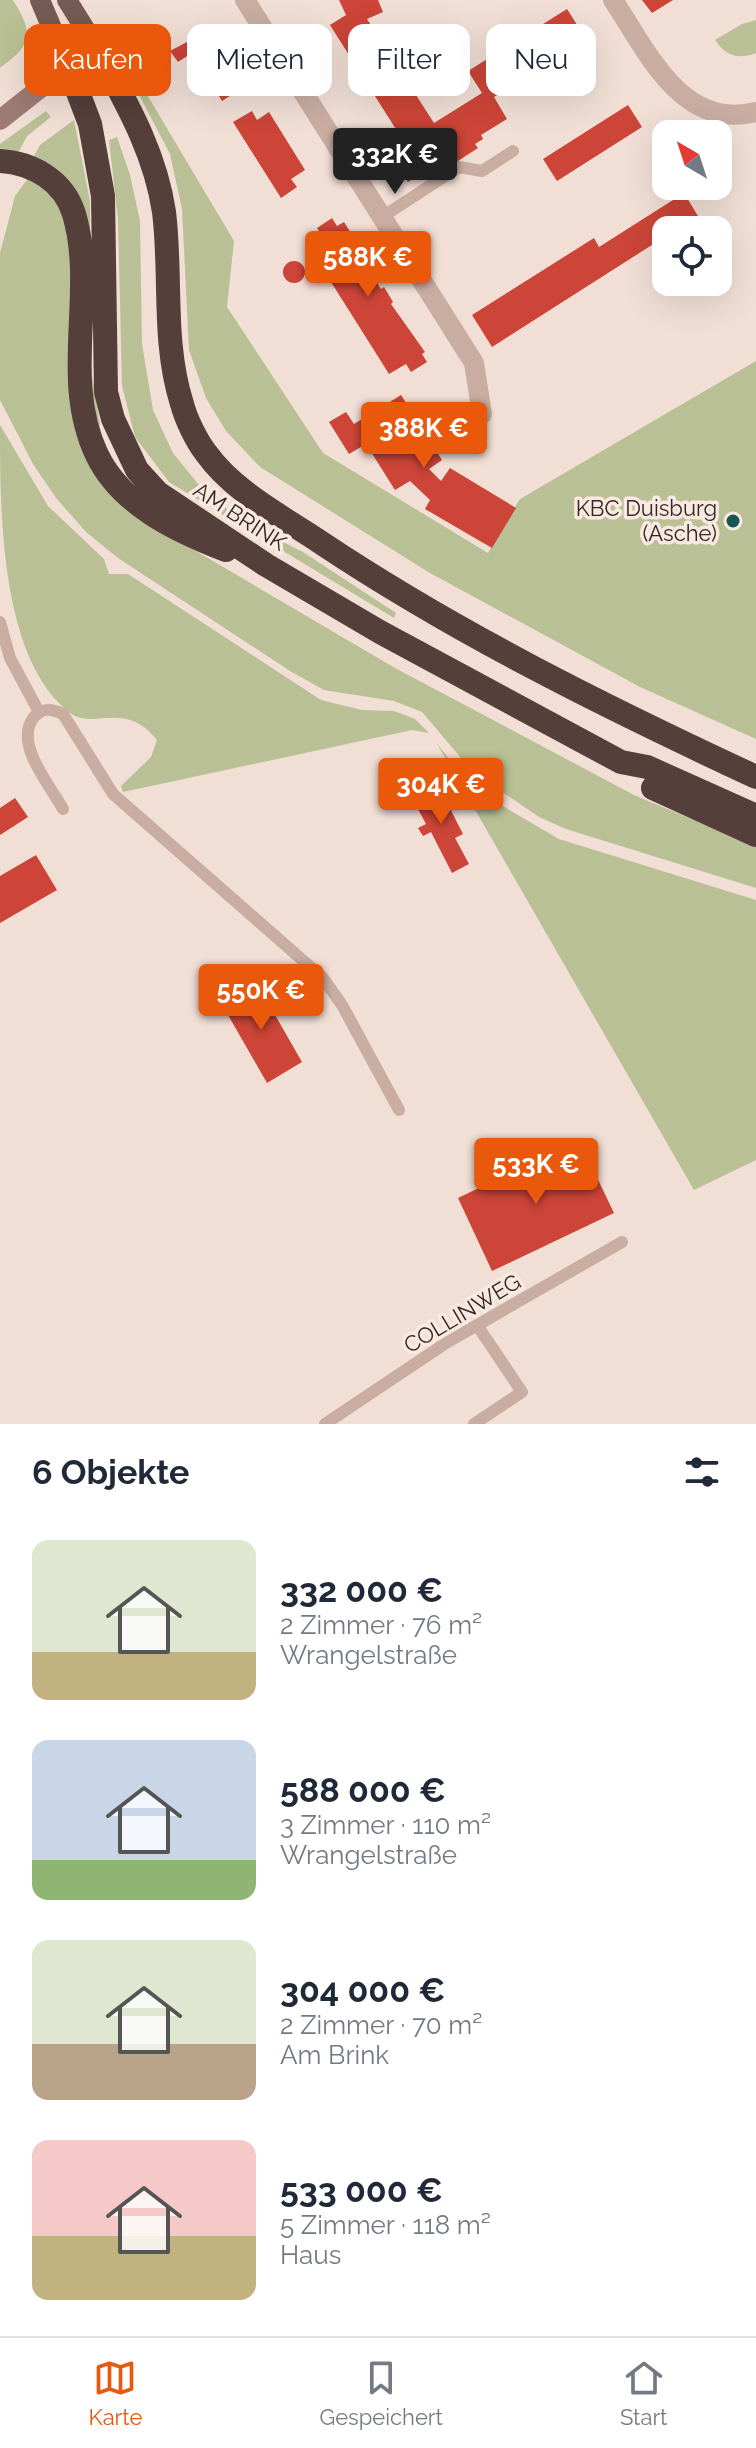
<!DOCTYPE html>
<html lang="de">
<meta charset="utf-8">
<style>
:root{--surface:#fff;--page:#f2f2f3;--text:#1f2937;--muted:#747a83;--line:#e0e1e3;--accent:#ea580c}
body{margin:0;font-family:Raleway,sans-serif;background:var(--page);color:var(--text);height:100vh;display:flex;flex-direction:column;font-size:30px;white-space:nowrap}
*{box-sizing:border-box;margin:0}
p{font-size:26px;color:var(--muted)}
.icon{flex:none;width:44px;height:44px;fill:none;stroke:currentColor;stroke-width:2;stroke-linecap:round;stroke-linejoin:round}
.map{position:relative;height:1424px;overflow:hidden}
.panel{display:flex;flex-direction:column;background:var(--surface);flex:1}
.panel>*{flex:none}
.guide{position:absolute;left:24px;top:24px;width:708px;height:72px;display:flex;gap:16px}
.needle{width:52px;rotate:321deg}
.fabs{position:absolute;left:652px;top:120px;display:grid;gap:16px}
.fabs a{display:grid;place-items:center;width:80px;height:80px;border-radius:16px;background:var(--surface);box-shadow:0 8px 32px #0002;font-size:40px}
.price{position:absolute;translate:-50% -68px;padding:0 18px;border-radius:8px;background:var(--accent);color:#fff;font-size:26px;line-height:52px;filter:drop-shadow(0 2px 4px #0008)}
.price::after{content:'';position:absolute;left:50%;top:48px;width:24px;height:18px;margin-left:-12px;background:inherit;clip-path:polygon(0 0,100% 0,50% 100%)}
.price.on{background:#222;color:#fff}
ul{padding:0;list-style:none}
li{display:flex;align-items:center;gap:24px;height:200px;padding:0 32px}
li span{display:grid;place-items:center;flex:none;width:224px;height:160px;border-radius:16px;color:#555}
li>.icon{margin-inline-start:auto}
span .icon{width:96px;height:96px;fill:#fffc;stroke-width:1}
li b{font-size:34px}
h2{display:flex;justify-content:space-between;align-items:center;height:96px;padding:0 32px;font-size:34px}
.tag{padding:0 28px;border-radius:16px;background:var(--surface);box-shadow:0 8px 32px #0002;font-size:28px;line-height:72px}
.tag.on{background:var(--accent);color:#fff}
.tabs{display:flex;justify-content:space-around;align-items:center;height:112px;border-top:2px solid var(--line);background:var(--surface);font-size:22px;color:var(--muted)}
.tabs a{display:grid;justify-items:center;gap:4px}
.tabs .on{color:var(--accent)}
.map>svg:first-child{display:block}
</style>
<div class="map">
<svg width="756" height="1424" viewBox="0 0 756 1424">
<rect width="100%" height="100%" fill="#f1dfd5"/>
<!-- green -->
<path fill="#b9c095" d="M0,0H13C34,34 33,44 0,68Z
M756,20V53C738,60 726,56 715,40L742,24Z
M127,61L234,241L227,307L323,453L488,553L520,499L756,361V739L640,687L430,573L260,467L226,431L206,398L189,350L182,209L170,154L123,64Z
M46,111L51,117L27,136L17,155L0,154V144Z
M74,120L90,201L91,369L100,424L98,428L94,426C83,377 86,328 86,278C86,255 89,227 81,205C73,185 53,166 33,158L40,145Z
M117,137L130,175L140,221L142,344L153,410L173,453L203,490L247,524L303,552L396,613L394,618L169,482L135,437L122,386L118,219L109,140Z
M29,177L56,200L65,218L70,240L72,371L138,517L395,668L634,795L756,846V888L566,829L539,817L473,772L422,712L394,701L324,690L290,671L118,558L86,532L56,498L33,464L0,400V253L15,196Z
M0,425L48,506L104,559L109,574H128L321,700L362,710L394,711L415,719L429,733L412,730L123,792L121,786L151,757L157,740C126,701 97,728 73,715C0,663 0,514 0,425Z
M436,742L463,778L482,794L559,839L756,900V1160L694,1190Z"/>
<!-- building -->
<path fill="#cc4538" d="M339,0H378L383,12L367,19L434,123L482,93L468,71L567,9L586,39L494,97L507,119L481,135L483,139L475,144L478,148L447,168L442,160L408,182L388,152L404,142L330,25L346,15Z
M642,0H673L652,13Z
M215,27L250,83L222,101L192,53L178,62L170,51Z
M628,105L642,127L557,181L543,159Z
M252,111L257,120L269,112L305,170L291,179L297,187L281,198L233,122Z
M684,193L698,216L675,230H666V236L492,347L472,315L594,238L599,247Z
M332,218L337,226L344,222L363,252L359,254L363,260L366,258L375,273L372,275L381,289L384,287L393,302L391,304L425,352L422,354L427,362L411,372L406,364L389,374L326,274L331,270L313,242L322,236L317,228Z
M283 272a11 11 0 1 1 22 0a11 11 0 1 1-22 0Z
M401,395L442,460L429,469L441,481L450,468L516,508L492,548L425,509L430,500L410,481L395,490L366,444L349,454L329,422L346,412L354,424Z
M438,785L463,834L455,838L469,864L452,873L431,832L423,836L418,828L426,824L412,798Z
M15,798L28,817L0,835V808Z
M36,855L57,890L0,923V876Z
M255,980L302,1062L267,1083L220,1001Z
M579,1140L614,1213L492,1271L458,1198Z"/>
<g fill="none" stroke-linecap="round" stroke-linejoin="round">
<!-- lane -->
<path stroke="#c9ada1" stroke-width="12" d="M382,217L459,167L482,171L513,151
M0,622L10,658L39,712
M63,809C50,785 13,743 34,717C43,707 51,709 63,714L113,794L323,978L342,1005L399,1110
M325,1424L446,1343L622,1242
M474,1424L522,1392L477,1325"/>
<!-- street -->
<path stroke="#c9ada1" stroke-width="20" d="M245,0L474,363L482,414
M613,0C647,51 682,131 756,112"/>
<!-- secondary -->
<path stroke="#9d7b72" stroke-width="20" d="M0,120L95,45"/>
<!-- primary -->
<path stroke="#765a54" stroke-width="20" d="M40,0L68,66
M67,0L95,45"/>
<!-- highway -->
<path stroke="#553f3b" stroke-width="24" d="M95,45C124,99 155,150 164,212C172,276 162,341 182,404C186,419 196,440 206,453C233,491 281,516 320,542C458,634 606,707 756,777
M68,66L90,124L103,196L106,392L113,419L137,470L158,493L266,565L380,632L621,762L647,767L756,816
M0,161C33,163 64,181 74,214C97,292 60,378 97,455C121,505 177,531 226,550
M653,788L756,835"/>
</g>
<!-- markers -->
<circle fill="#185650" stroke="#f9eae1" stroke-width="3" cx="733" cy="521" r="8"/>
<g text-anchor="middle" stroke-width="7" stroke-linejoin="round" paint-order="stroke">
<!-- poi labels -->
<g font-size="22" fill="#332624" stroke="#f9eae1" text-anchor="end">
<text x="717" y="516">KBC Duisburg<tspan x="717" dy="25">(Asche)</tspan></text>
</g>
<!-- street labels -->
<g font-size="22" fill="#332624" stroke="#f9eae1">
<text transform="translate(240 516) rotate(33)" y="8">AM BRINK</text>
<text transform="translate(462 1313) rotate(-31)" y="8">COLLINWEG</text>
</g>
</g>
</svg>
<div class="fabs">
<a><svg class="needle" viewBox="-14 -14 28 28"><path d="M0-13l5 13h-10z" fill="#e53935"/><path d="M0 13l5-13h-10z" fill="#747a83"/></svg></a>
<a><svg class="icon" aria-label="locate" viewBox="0 0 24 24"><circle cx="12" cy="12" r="6"/><path d="M12 2v4M12 18v4M2 12h4M18 12h4"/></svg></a>
</div>
<b class="price on" style="left:395px;top:196px">332K €</b>
<b class="price" style="left:368px;top:299px">588K €</b>
<b class="price" style="left:424px;top:470px">388K €</b>
<b class="price" style="left:441px;top:826px">304K €</b>
<b class="price" style="left:261px;top:1032px">550K €</b>
<b class="price" style="left:536px;top:1206px">533K €</b>
<div class="guide">
<a class="tag on">Kaufen</a>
<a class="tag">Mieten</a>
<a class="tag">Filter</a>
<a class="tag">Neu</a>
</div>
</div>
<section class="panel">
<h2>6 Objekte<svg class="icon" aria-label="filters" viewBox="0 0 24 24"><path d="M4 7h16M4 17h16"/><circle cx="9" cy="7" r="2"/><circle cx="15" cy="17" r="2"/></svg></h2>
<ul>
<li><span style="background:linear-gradient(#dfe7d0 70%,#c2b280 0)"><svg class="icon" aria-label="home" viewBox="0 0 24 24"><path d="M3 11l9-7 9 7M6 9v11h12V9"/></svg></span><div><b>332 000 €</b><p>2 Zimmer · 76 m²</p><p>Wrangelstraße</p></div></li>
<li><span style="background:linear-gradient(#c9d6e8 75%,#8fb573 0)"><svg class="icon" aria-label="home" viewBox="0 0 24 24"><path d="M3 11l9-7 9 7M6 9v11h12V9"/></svg></span><div><b>588 000 €</b><p>3 Zimmer · 110 m²</p><p>Wrangelstraße</p></div></li>
<li><span style="background:linear-gradient(#dfe7d0 65%,#b9a48a 0)"><svg class="icon" aria-label="home" viewBox="0 0 24 24"><path d="M3 11l9-7 9 7M6 9v11h12V9"/></svg></span><div><b>304 000 €</b><p>2 Zimmer · 70 m²</p><p>Am Brink</p></div></li>
<li><span style="background:linear-gradient(#f6c9c9 60%,#c2b280 0)"><svg class="icon" aria-label="home" viewBox="0 0 24 24"><path d="M3 11l9-7 9 7M6 9v11h12V9"/></svg></span><div><b>533 000 €</b><p>5 Zimmer · 118 m²</p><p>Haus</p></div></li>
</ul>
</section>
<nav class="tabs">
<a class="on"><svg class="icon" aria-label="map" viewBox="0 0 24 24"><path d="M3 6l6-2 6 2 6-2v14l-6 2-6-2-6 2zM9 4v14M15 6v14"/></svg>Karte</a>
<a><svg class="icon" aria-label="saved" viewBox="0 0 24 24"><path d="M7 4h10v16l-5-4-5 4z"/></svg>Gespeichert</a>
<a><svg class="icon" aria-label="home" viewBox="0 0 24 24"><path d="M3 11l9-7 9 7M6 9v11h12V9"/></svg>Start</a>
</nav>
